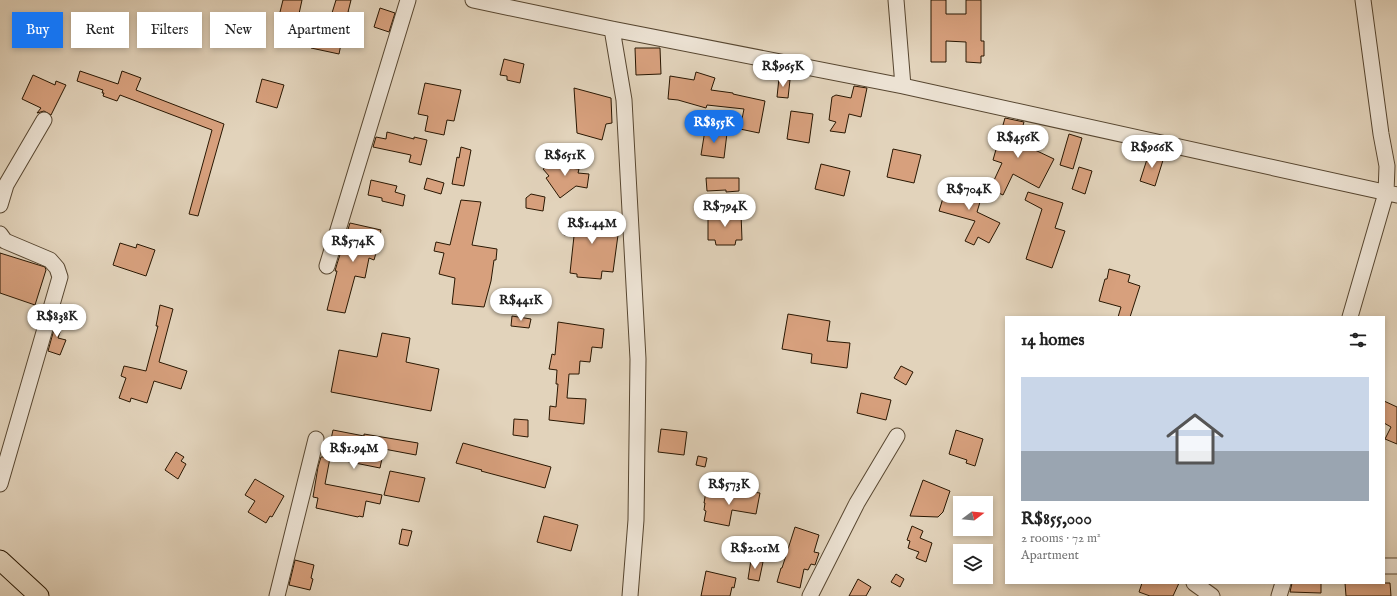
<!DOCTYPE html>
<meta charset="utf-8">
<style>
:root{--surface:#fff;--page:#f6f6f6;--text:#222;--muted:#767676;--line:#e0e0e0;--accent:#1a73e8}
body{margin:0;font-family:"IM FELL English",serif;background:var(--page);color:var(--text);height:100vh;display:flex;flex-direction:column;font-size:15px;white-space:nowrap}
*{box-sizing:border-box;margin:0}
p{font-size:13px;color:var(--muted)}
.icon{flex:none;width:22px;height:22px;fill:none;stroke:currentColor;stroke-width:2;stroke-linecap:round;stroke-linejoin:round}
.map{position:relative;flex:1;overflow:hidden}
.sheet{position:absolute;left:1005px;top:316px;width:380px;height:268px;display:flex;flex-direction:column;background:var(--surface);border-radius:0px;box-shadow:0 2px 6px #0003}
.sheet>*{flex:none}
.top-card{position:absolute;left:12px;top:12px;width:380px;height:36px;display:flex;gap:8px}
.needle{width:26px;rotate:74deg}
.controls{position:absolute;left:953px;top:496px;display:grid;gap:8px}
.controls a{display:grid;place-items:center;width:40px;height:40px;border-radius:0px;background:var(--surface);box-shadow:0 2px 6px #0003;font-size:20px}
.price{position:absolute;translate:-50% -34px;padding:0 9px;border-radius:14px;background:#fff;color:#222;font-size:13px;line-height:26px;filter:drop-shadow(0 1px 2px #0008)}
.price::after{content:'';position:absolute;left:50%;top:24px;width:12px;height:9px;margin-left:-6px;background:inherit;clip-path:polygon(0 0,100% 0,50% 100%)}
.price.current{background:var(--accent);color:#fff}
ul{padding:0;list-style:none}
li{display:grid;align-content:center;gap:8px;height:212px;padding:0 16px}
li+li{border-top:1px solid var(--line)}
li span{display:grid;place-items:center;height:124px;border-radius:0px;color:#555}
li>.icon{margin-inline-start:auto}
span .icon{width:72px;height:72px;fill:#fffc;stroke-width:1}
li b{font-size:17px}
h2{display:flex;justify-content:space-between;align-items:center;height:48px;padding:0 16px;font-size:17px}
.pill{padding:0 14px;border-radius:0px;background:var(--surface);box-shadow:0 2px 6px #0003;font-size:14px;line-height:36px}
.pill.current{background:var(--accent);color:#fff}
.map>svg:first-child{display:block}
</style>
<div class="map">
<svg width="1397" height="596" viewBox="0 0 1397 596">
<rect width="100%" height="100%" fill="#e2d3bb"/>
<filter id="stains"><feTurbulence type="fractalNoise" baseFrequency=".005" numOctaves="4"/><feColorMatrix values="0 0 0 0 .2 0 0 0 0 .09 0 0 0 0 .02 0 0 0 .5 -.17"/></filter>
<radialGradient id="worn" r=".72"><stop offset=".6" stop-color="#630" stop-opacity="0"/><stop offset="1" stop-color="#630" stop-opacity=".3"/></radialGradient>
<!-- building -->
<path fill="#d7a07d" stroke="#291702" d="M283,0H302L297,23L290,21L289,23L278,20Z
M336,0H351L348,12L355,14L352,26L345,24L339,54L311,48L316,26L324,28L329,13H332Z
M931,0H946V14H966V0H981V41H984V56H981V63L966,62V42L946,41V62H931Z
M380,8L395,13L389,32L374,27Z
M635,48H660L661,74L636,75Z
M504,59L524,64L520,83L507,80V76L500,75Z
M80,71L118,84L122,71L141,78L136,90L224,124L198,216L189,214L212,130L120,95L117,101L103,96L104,93H102L103,90L77,81Z
M696,72L715,78L711,90L733,93V94L765,101L759,133L740,129L744,109L707,105L706,108L678,100L668,99L670,76L694,80Z
M33,75L55,85L56,81L66,85L51,115L44,111L37,113L41,108L22,99Z
M779,78L790,80L788,98L777,97Z
M262,79L284,85L277,108L256,102Z
M425,83L461,90L454,121L447,120L444,135L425,131L428,116L418,114Z
M854,86L867,88L861,117L849,114L845,133L830,131L836,122L829,120L832,97L836,95L851,98Z
M574,88L611,98L612,123L606,124L602,140L577,133Z
M791,111L813,114L809,143L787,139Z
M1005,118L1024,122L1018,142L1054,159L1039,188L1013,174L1003,195L990,189L1002,163L993,160Z
M705,130L727,133L724,158L701,155Z
M387,132L414,139V137L427,140L421,165L409,162L411,155L373,147L376,137L386,139Z
M1069,134L1082,138L1073,169L1060,165Z
M461,147L471,150L464,186L452,184L457,157L459,158Z
M893,149L921,155L914,183L887,177Z
M566,152L562,165L568,166V168L579,169L578,173L589,174L587,188L576,186L560,198L546,178L549,176L543,169Z
M1149,153L1164,157L1155,186L1140,181Z
M821,164L850,171L844,196L815,189Z
M1079,167L1092,171L1085,194L1072,189Z
M427,178L444,183L441,194L424,189Z
M706,178H739V191L726,192V190L707,191Z
M371,180L397,186L395,192L405,195L403,206L382,201V198L368,195Z
M948,182L983,192L977,212L1000,223L989,243L978,237L974,245L965,241L975,221L939,211Z
M1028,192L1063,203L1055,228L1065,231L1052,268L1026,259L1042,209L1025,200Z
M531,194L545,197L543,211L526,208V198Z
M461,200L481,202L472,245L497,249L496,260H494L491,281L484,307L452,304L455,278L439,274L444,253L434,251L436,242L450,245Z
M708,213H741L742,240H736L735,245H716L715,240H708Z
M567,215L596,219L597,217L617,220L616,224H618L619,235H618L613,272L602,271L601,279L577,277V274L570,273L574,236L564,235Z
M350,223L381,230L376,253L374,260L369,258L365,278L355,276L345,313L327,310L337,271H335L337,264Z
M120,243L136,248L137,244L155,250L146,276L113,265Z
M0,253L45,267L46,270L35,305L0,293Z
M1109,269L1130,275L1128,282L1140,286L1130,317H1118L1121,307L1099,301L1105,279H1107Z
M160,305L173,309L159,362L187,371L181,389L154,381L147,403L131,398L130,402L119,398L126,378L121,376L124,366L146,371L158,326H156Z
M788,314L830,321L827,341L850,343L847,368L811,363L812,354L782,349Z
M58,315L65,318L58,338L66,340L60,355L48,351Z
M512,316L531,319L529,328L511,326Z
M558,322L604,329L602,348L592,347L590,362L580,361L579,374H569L567,398L586,399L584,424L549,420L550,406L556,407L558,384H556L557,370L549,369L552,354L555,355Z
M382,333L410,338L406,362L439,369L431,411L331,392L339,350L377,357Z
M901,366L913,372L906,385L894,378Z
M861,393L891,400L886,420L857,413Z
M1384,401L1397,407V444L1385,439L1391,427L1384,423Z
M514,419L528,420V437L513,435Z
M661,429L687,432L684,455L658,452Z
M333,430L364,436V434L418,443L416,455L384,449L380,468L330,458L325,484L382,495L380,504L366,501L363,517L359,516L358,517L316,508L318,498L313,497L318,467L321,457H324L327,443L330,444Z
M956,430L983,439L975,466L966,463L967,460L949,454Z
M463,443L551,467L545,488L481,471L482,470L456,463Z
M176,452L184,457L181,461L186,464L178,479L165,470Z
M698,456L707,458L705,467L696,465Z
M390,471L425,478L419,502L384,495Z
M255,479L284,496L272,517L270,516L266,523L248,512L255,501L245,495Z
M923,480L950,491L943,512L938,517L910,516Z
M738,490L760,493L756,514L732,510L729,526L704,521L706,511L704,510L705,503H704L706,491L737,497Z
M544,516L578,525L571,551L537,542Z
M912,526L923,531L920,538L932,543L926,562L916,558L919,552L908,548L910,541L907,540Z
M795,527L819,535L814,552L819,553L815,565L811,564L808,570L804,569L800,588L777,582L781,568H782Z
M402,529L412,531L408,546L399,544Z
M295,560L314,565L311,578L313,579L310,590L289,585Z
M751,560L763,562L759,581L748,579Z
M706,571L736,578L734,588L732,587L730,596H701Z
M896,574L904,579L900,587L891,582Z
M858,579L871,587L866,596H849Z
M1142,583H1179L1173,596H1150L1139,592Z
M1292,583H1321V593L1290,592Z
M1345,583H1390L1391,596H1346Z"/>
<g fill="none" stroke-linecap="round" stroke-linejoin="round">
<defs>
<path id="minor" d="M473,0L612,29L903,86L1397,195
M896,0L903,86
M612,29L624,100L638,359L636,520L630,596
M0,205L6,185L44,120
M0,234L5,241L50,260L57,268L60,277L0,484
M327,266L408,0
M1350,317L1386,193L1387,166L1381,134L1363,0
M1384,566H1397
M1194,583L1212,596
M277,596L316,439
M810,596L857,503L897,436
M1279,596L1283,583"/>
<path id="major" d="M0,560L39,596"/>
</defs>
<!-- minor casing -->
<use href="#minor" stroke="#574630" stroke-width="17"/>
<!-- major casing -->
<use href="#major" stroke="#291702" stroke-width="21"/>
<!-- minor -->
<use href="#minor" stroke="#ece2d3" stroke-width="15"/>
<!-- major -->
<use href="#major" stroke="#e2d3bb" stroke-width="19"/>
</g>
<rect width="100%" height="100%" filter="url(#stains)"/>
<rect width="100%" height="100%" fill="url(#worn)"/>
</svg>
<div class="controls">
<a><svg class="needle" viewBox="-14 -14 28 28"><path d="M0-13l5 13h-10z" fill="#e53935"/><path d="M0 13l5-13h-10z" fill="#767676"/></svg></a>
<a><svg class="icon" aria-label="layers" viewBox="0 0 24 24"><path d="M12 4l9 5-9 5-9-5zM3 14l9 5 9-5"/></svg></a>
</div>
<b class="price" style="left:783px;top:88px">R$965K</b>
<b class="price current" style="left:714px;top:144px">R$855K</b>
<b class="price" style="left:1018px;top:159px">R$456K</b>
<b class="price" style="left:1152px;top:169px">R$966K</b>
<b class="price" style="left:565px;top:177px">R$651K</b>
<b class="price" style="left:969px;top:211px">R$704K</b>
<b class="price" style="left:725px;top:228px">R$794K</b>
<b class="price" style="left:592px;top:245px">R$1.44M</b>
<b class="price" style="left:353px;top:263px">R$574K</b>
<b class="price" style="left:521px;top:322px">R$441K</b>
<b class="price" style="left:57px;top:338px">R$838K</b>
<b class="price" style="left:354px;top:470px">R$1.94M</b>
<b class="price" style="left:729px;top:506px">R$573K</b>
<b class="price" style="left:755px;top:570px">R$2.01M</b>
<div class="top-card">
<a class="pill current">Buy</a>
<a class="pill">Rent</a>
<a class="pill">Filters</a>
<a class="pill">New</a>
<a class="pill">Apartment</a>
</div>
<section class="sheet">
<h2>14 homes<svg class="icon" aria-label="filters" viewBox="0 0 24 24"><path d="M4 7h16M4 17h16"/><circle cx="9" cy="7" r="2"/><circle cx="15" cy="17" r="2"/></svg></h2>
<ul>
<li><span style="background:linear-gradient(#c9d6e8 60%,#9aa5b1 0)"><svg class="icon" aria-label="home" viewBox="0 0 24 24"><path d="M3 11l9-7 9 7M6 9v11h12V9"/></svg></span><div><b>R$855,000</b><p>2 rooms · 72 m²</p><p>Apartment</p></div></li>
</ul>
</section>
</div>
